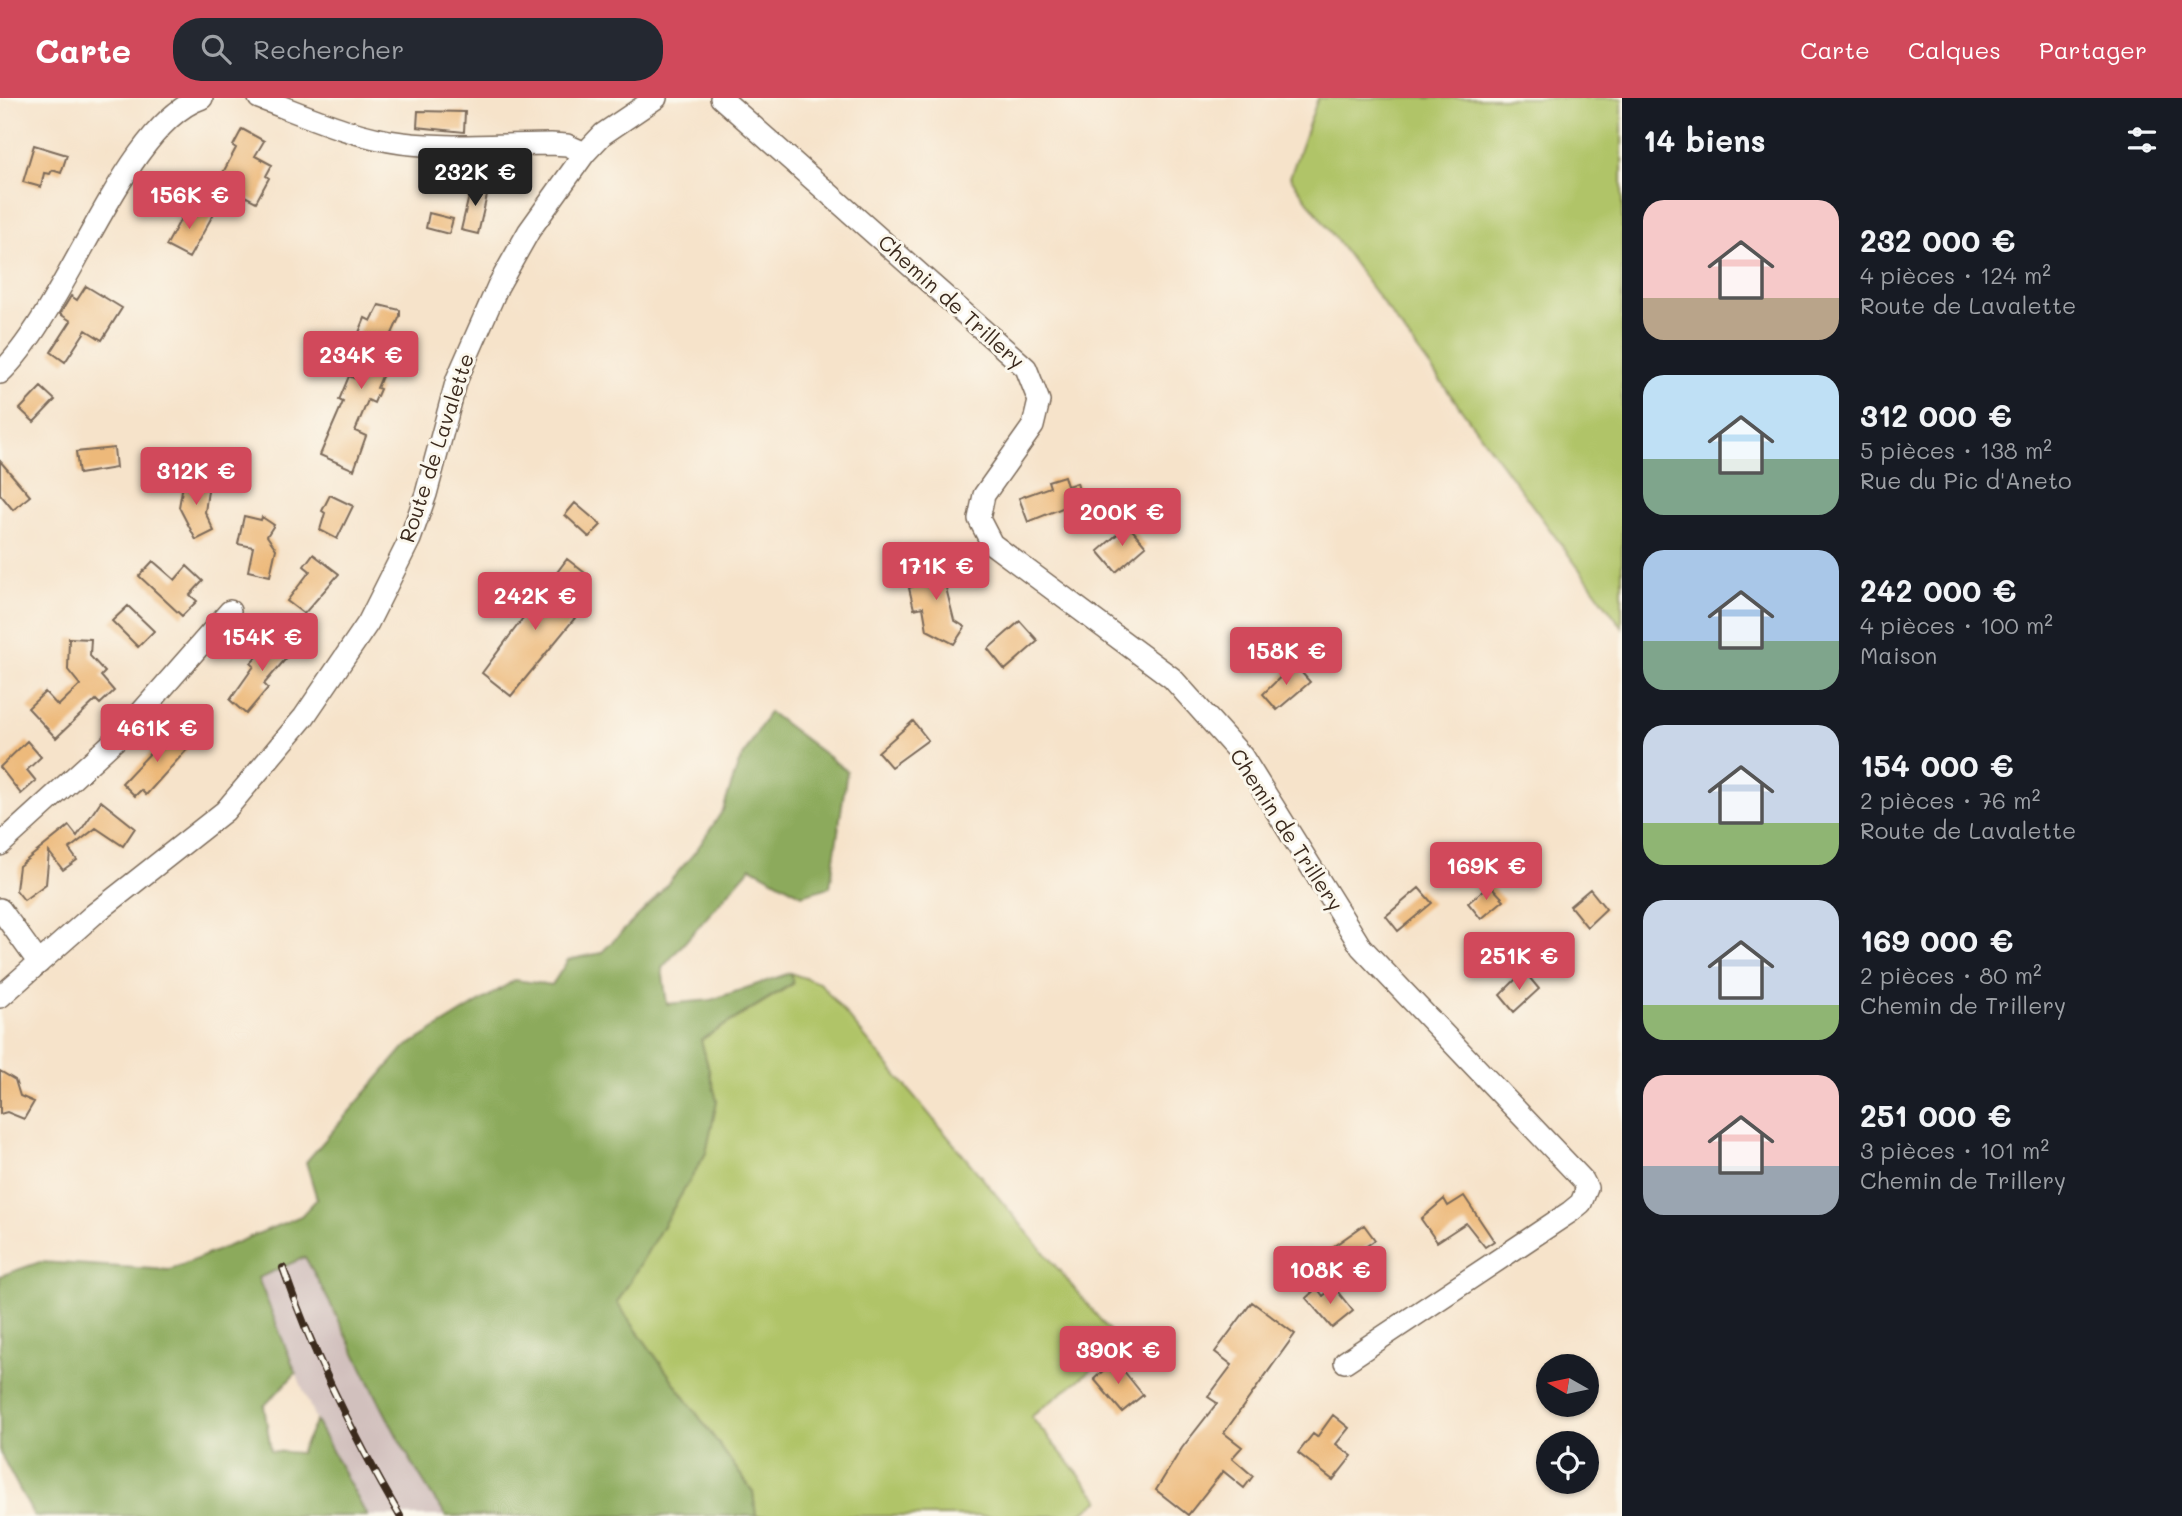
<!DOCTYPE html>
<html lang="fr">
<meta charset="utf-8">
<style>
:root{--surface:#171b24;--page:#242831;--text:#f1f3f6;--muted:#9ea1a6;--accent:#d1495b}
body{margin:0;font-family:Mali,sans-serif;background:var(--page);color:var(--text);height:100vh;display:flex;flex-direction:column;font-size:26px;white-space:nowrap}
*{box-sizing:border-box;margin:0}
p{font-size:23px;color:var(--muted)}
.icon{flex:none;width:38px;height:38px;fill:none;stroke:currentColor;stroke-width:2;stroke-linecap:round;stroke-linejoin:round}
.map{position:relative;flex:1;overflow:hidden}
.details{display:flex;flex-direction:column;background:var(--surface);width:560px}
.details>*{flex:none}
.needle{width:46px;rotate:279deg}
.buttons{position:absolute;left:1536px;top:1256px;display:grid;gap:14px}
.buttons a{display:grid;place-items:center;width:63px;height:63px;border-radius:50%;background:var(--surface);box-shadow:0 2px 5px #0004;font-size:35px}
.price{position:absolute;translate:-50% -60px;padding:0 16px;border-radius:7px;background:var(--accent);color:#fff;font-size:23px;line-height:46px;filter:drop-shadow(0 2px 4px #0008)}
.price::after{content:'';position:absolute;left:50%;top:42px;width:21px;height:16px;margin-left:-10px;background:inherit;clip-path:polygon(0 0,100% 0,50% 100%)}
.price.current{background:#222;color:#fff}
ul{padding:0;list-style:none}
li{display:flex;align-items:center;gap:21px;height:175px;padding:0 21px}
li span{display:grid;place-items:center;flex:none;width:196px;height:140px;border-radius:21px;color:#555}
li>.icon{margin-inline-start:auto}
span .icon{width:84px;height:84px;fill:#fffc;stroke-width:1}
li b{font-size:30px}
h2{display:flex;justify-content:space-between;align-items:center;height:84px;padding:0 21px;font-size:30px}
header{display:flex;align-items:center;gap:42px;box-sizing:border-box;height:98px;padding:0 35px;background:var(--accent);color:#fff}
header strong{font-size:33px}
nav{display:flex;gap:38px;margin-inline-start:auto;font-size:24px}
.search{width:490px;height:63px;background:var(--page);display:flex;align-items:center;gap:18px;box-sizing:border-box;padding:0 24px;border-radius:28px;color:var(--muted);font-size:26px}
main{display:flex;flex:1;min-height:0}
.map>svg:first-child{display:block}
</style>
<header>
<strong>Carte</strong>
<div class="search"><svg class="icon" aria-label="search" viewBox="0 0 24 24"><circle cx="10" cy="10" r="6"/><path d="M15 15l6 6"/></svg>Rechercher</div>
<nav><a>Carte</a><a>Calques</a><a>Partager</a></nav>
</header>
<main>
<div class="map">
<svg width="1622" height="1418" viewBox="0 0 1622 1418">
<rect width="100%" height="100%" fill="#fbf7ec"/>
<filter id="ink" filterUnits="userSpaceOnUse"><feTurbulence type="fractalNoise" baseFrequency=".0143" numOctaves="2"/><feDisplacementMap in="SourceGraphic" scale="14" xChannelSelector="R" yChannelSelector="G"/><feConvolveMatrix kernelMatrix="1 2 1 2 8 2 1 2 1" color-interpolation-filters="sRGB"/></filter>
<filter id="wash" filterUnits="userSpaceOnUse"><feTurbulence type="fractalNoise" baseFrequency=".00686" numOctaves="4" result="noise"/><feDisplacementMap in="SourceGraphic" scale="28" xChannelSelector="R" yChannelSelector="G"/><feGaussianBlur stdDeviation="1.57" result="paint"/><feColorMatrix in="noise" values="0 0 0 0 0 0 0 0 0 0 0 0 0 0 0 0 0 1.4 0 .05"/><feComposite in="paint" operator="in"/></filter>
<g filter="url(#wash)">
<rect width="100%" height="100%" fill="#f6e3ca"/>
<!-- industrial -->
<path fill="#d1c0bd" d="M306,1159L359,1266L428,1393L446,1418H367L316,1323L257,1180Z"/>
<!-- green -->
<path fill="#b0c468" stroke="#767743" stroke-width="2" d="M1318,0H1622V529L1290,79Z
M790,875L820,885L1122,1248L1031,1319L1100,1402L1078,1418H756L753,1394L617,1205L706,1055L717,1003L701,942L793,886Z"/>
<!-- forest -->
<path fill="#8caa5c" stroke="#646a3d" stroke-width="2" d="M769,614L847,673L830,789L802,797L751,769L662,870L667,906L711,902L790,875L793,885L701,942L717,1003L706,1055L617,1205L753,1394L756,1418H446C389,1338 354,1244 305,1159L258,1180L296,1275L264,1308L271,1353L300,1355L316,1323L367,1418H34L0,1355V1178L40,1164L170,1172L301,1118L317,1101L306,1064L403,951L515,882L552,887L568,862L601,855L653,803L696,753L723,712L738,667Z"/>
<g id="blocks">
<!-- building -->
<path fill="#edb97a" d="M418,13L465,14L464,34L417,29Z
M242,31L264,43L255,58L272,67L266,78L269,80L256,104L218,84L236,50L233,48Z
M34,47L67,57L61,75L52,72L50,76L44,75L41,89L23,84Z
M472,85L489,89L478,136L461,132Z
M192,107L213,117L189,160L166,148L184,115L187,117Z
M429,115L453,121L449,136L426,130Z
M86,188L122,210L102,242L86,232L65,264L51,254L71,223L60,216L71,198L77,202Z
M379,207L400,212V218L377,269L383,276L377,290L380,291L374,305L368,302L355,333L366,338L354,372L320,357L343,304L339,302L349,278L356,281L372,245L358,237L365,220L371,223Z
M41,289L55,302L34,324L20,311Z
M114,350L116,370L79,376L76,354Z
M0,363L30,398L13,412L0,396Z
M1064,378L1067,388L1077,385L1082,402L1028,424L1019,400L1050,389L1048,383Z
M184,381L209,385L205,414L214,433L196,442L179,409Z
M330,397L353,408L337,441L320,432L325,415L322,413Z
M575,405L601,427L589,439L565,417Z
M244,418L261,422L262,419L274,427L267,438L276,451L270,478L248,473L253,449L238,446Z
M1128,427L1146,448L1116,474L1098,453Z
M313,456L339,476L304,516L287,503L310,473L304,468Z
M932,460L952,473L945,486L954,522L965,529L954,546L927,532L923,509L914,511L909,490L914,488Z
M567,461L585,475L560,509L575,520L511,598L482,575Z
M153,463L175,482L187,468L203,483L190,497L197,503L182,518L139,478Z
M128,508L154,533L138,549L112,523Z
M1020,523L1038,543L1005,572L988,551Z
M279,536L295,550L264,586L268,590L246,616L230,602L254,568L251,565Z
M69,540L91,541L90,558L105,574L101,578L114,593L100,606L96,602L56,640L28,610L45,594L58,608L80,587L68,572Z
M1294,566L1310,584L1277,612L1263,596Z
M913,623L928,642L891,669L878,654Z
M174,630L191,647L146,697L141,692L135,698L122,685Z
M27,643L41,659L27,672L36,683L21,696L0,669Z
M101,703L135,730L123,748L96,730L69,751L77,762L63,772L49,754L46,786L24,802L16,792L19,768L69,728L77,738Z
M1490,787L1504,802L1481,821L1468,805Z
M1419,790L1432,805L1398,833L1386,818Z
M1590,791L1606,811L1587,829L1570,808Z
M1524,873L1539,891L1514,914L1500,897Z
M0,973L15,982L20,998L34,1004L24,1021L7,1014L0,1016Z
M1464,1098L1494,1143L1485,1149L1466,1125L1437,1144L1421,1121L1444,1101L1448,1108Z
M1364,1127L1375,1142L1357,1155L1360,1160L1339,1175L1324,1155Z
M1334,1189L1353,1213L1332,1230L1306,1200L1317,1190L1323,1198Z
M1252,1204L1295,1236L1224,1335L1242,1349L1232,1360L1253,1378L1244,1390L1223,1373L1188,1417L1156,1392L1182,1350L1217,1305L1208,1299L1232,1267L1215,1254Z
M1115,1262L1143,1297L1122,1314L1094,1281Z
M1333,1317L1349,1330L1336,1346L1352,1358L1333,1382L1298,1355L1313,1336L1317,1339Z"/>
</g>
</g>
<g filter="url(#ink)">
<use href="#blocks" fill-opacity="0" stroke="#7c6b5a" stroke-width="2"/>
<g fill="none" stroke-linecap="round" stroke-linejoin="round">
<defs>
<path id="minor" d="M259,0C305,17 353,39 402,45C451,51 502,46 551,46L567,47L585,55
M721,0L1026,270L1039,303L1033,328L984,397L979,421L992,446L1172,580L1242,658L1361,849L1583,1082L1587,1090L1581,1105L1570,1114L1345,1264
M0,275C68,211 124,26 202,0
M0,747L123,635L230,513
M0,811L39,865
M0,899L93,817L225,713L304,619L368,525L410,441L426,396L457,281L498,188L529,133L585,55L603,36L656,0"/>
</defs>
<!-- minor casing -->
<use href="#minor" stroke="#7c6b5a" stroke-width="24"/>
<!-- minor -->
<use href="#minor" stroke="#fff" stroke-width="21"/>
<defs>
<path id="rail" d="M283,1170C313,1257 354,1339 400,1418"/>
</defs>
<!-- rail casing -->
<use href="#rail" stroke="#3b2a1e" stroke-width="8"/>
<!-- rail -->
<use href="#rail" stroke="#fbf7ec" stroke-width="5" stroke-dasharray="16" stroke-linecap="butt"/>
</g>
</g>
<g text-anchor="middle" stroke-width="6" stroke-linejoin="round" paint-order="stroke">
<!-- street labels -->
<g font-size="21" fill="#3b2a1e" stroke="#fbf7ec">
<text transform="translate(951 204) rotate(42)" y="7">Chemin de Trillery</text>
<text transform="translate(437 350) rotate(-72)" y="7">Route de Lavalette</text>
<text transform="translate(1286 732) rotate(57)" y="7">Chemin de Trillery</text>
</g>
</g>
</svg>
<div class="buttons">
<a><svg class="needle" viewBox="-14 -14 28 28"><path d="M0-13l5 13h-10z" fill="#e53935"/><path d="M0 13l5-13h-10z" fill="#9ea1a6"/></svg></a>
<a><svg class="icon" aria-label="locate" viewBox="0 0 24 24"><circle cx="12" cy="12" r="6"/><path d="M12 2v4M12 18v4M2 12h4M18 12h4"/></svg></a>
</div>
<b class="price current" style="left:475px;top:110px">232K €</b>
<b class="price" style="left:189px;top:133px">156K €</b>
<b class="price" style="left:361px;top:293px">234K €</b>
<b class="price" style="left:196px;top:409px">312K €</b>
<b class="price" style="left:1122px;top:450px">200K €</b>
<b class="price" style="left:936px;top:504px">171K €</b>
<b class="price" style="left:535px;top:534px">242K €</b>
<b class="price" style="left:262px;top:575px">154K €</b>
<b class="price" style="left:1286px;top:589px">158K €</b>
<b class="price" style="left:157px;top:666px">461K €</b>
<b class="price" style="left:1486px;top:804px">169K €</b>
<b class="price" style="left:1519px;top:894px">251K €</b>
<b class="price" style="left:1330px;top:1208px">108K €</b>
<b class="price" style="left:1118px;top:1288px">390K €</b>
</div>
<section class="details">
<h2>14 biens<svg class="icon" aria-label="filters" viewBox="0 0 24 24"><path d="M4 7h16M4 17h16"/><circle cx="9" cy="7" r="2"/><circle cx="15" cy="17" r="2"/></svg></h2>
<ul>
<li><span style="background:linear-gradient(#f6c9c9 70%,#b9a48a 0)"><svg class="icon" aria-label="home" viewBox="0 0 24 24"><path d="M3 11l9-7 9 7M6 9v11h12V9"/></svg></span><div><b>232 000 €</b><p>4 pièces · 124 m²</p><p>Route de Lavalette</p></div></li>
<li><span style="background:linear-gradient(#bfe0f5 60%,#7fa58c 0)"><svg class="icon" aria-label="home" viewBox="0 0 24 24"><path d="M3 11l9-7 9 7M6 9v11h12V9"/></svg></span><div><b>312 000 €</b><p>5 pièces · 138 m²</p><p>Rue du Pic d'Aneto</p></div></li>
<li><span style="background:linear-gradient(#a9c7e8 65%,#7fa58c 0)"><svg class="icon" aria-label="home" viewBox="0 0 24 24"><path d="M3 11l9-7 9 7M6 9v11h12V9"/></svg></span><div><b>242 000 €</b><p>4 pièces · 100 m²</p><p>Maison</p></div></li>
<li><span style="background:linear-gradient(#c9d6e8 70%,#8fb573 0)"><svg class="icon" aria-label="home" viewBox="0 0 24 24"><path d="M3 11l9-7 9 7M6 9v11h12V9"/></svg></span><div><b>154 000 €</b><p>2 pièces · 76 m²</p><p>Route de Lavalette</p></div></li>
<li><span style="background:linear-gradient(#c9d6e8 75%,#8fb573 0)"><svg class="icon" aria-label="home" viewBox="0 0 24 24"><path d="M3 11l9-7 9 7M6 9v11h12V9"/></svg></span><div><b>169 000 €</b><p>2 pièces · 80 m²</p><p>Chemin de Trillery</p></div></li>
<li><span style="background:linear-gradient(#f6c9c9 65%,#9aa5b1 0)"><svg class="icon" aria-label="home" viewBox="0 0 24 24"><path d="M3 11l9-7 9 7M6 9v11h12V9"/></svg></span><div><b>251 000 €</b><p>3 pièces · 101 m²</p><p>Chemin de Trillery</p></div></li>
</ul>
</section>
</main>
